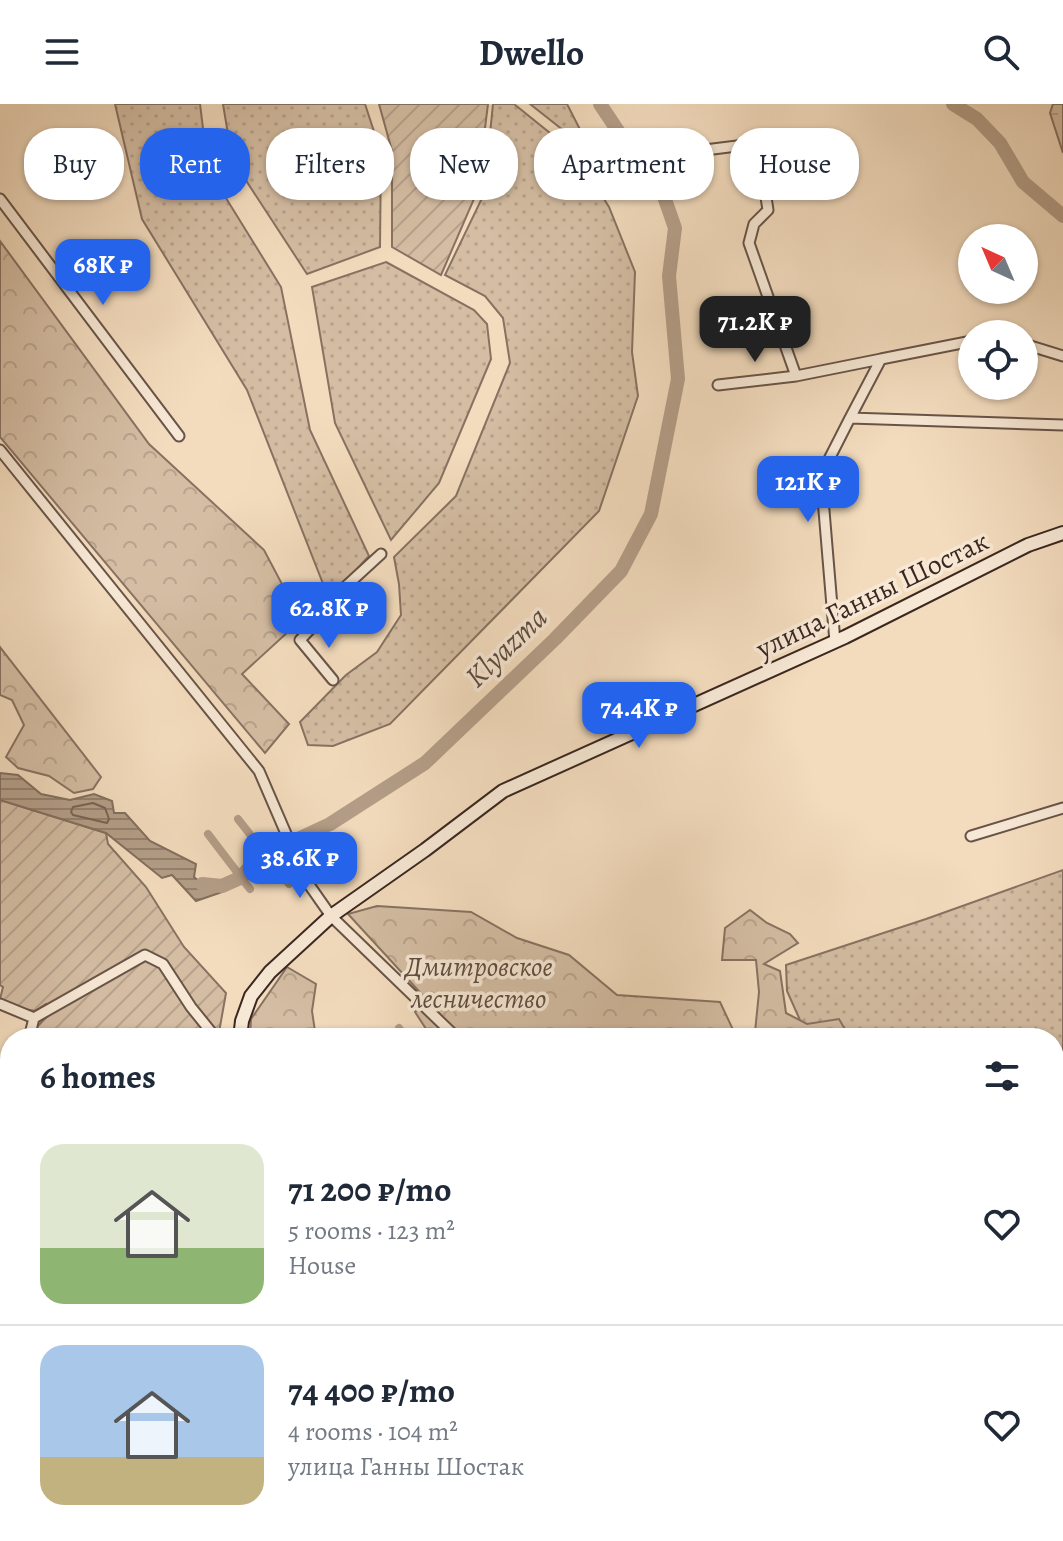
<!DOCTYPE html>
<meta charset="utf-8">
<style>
:root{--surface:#fff;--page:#f2f2f3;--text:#1f2937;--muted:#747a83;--line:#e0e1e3;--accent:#2563eb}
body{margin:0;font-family:Alegreya,serif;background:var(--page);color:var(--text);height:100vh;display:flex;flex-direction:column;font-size:30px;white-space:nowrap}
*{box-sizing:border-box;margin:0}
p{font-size:26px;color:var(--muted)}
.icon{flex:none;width:44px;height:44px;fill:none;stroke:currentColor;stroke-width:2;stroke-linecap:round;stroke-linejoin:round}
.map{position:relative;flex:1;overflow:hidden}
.drawer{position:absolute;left:0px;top:924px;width:1064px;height:514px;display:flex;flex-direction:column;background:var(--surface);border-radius:32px 32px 0 0;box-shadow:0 2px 6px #0004}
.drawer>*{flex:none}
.top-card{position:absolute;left:24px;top:24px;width:1016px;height:72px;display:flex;gap:16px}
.needle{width:52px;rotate:316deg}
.tools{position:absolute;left:958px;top:120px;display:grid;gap:16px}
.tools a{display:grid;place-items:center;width:80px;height:80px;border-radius:50%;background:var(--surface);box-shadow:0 2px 6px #0004;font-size:40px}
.price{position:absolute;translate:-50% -68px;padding:0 18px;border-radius:16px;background:var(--accent);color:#fff;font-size:26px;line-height:52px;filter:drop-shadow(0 2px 4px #0008)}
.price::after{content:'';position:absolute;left:50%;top:48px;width:24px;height:18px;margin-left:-12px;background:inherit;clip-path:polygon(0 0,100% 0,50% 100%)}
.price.on{background:#222;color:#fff}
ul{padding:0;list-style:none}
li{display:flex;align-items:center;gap:24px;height:200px;padding:0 40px}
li+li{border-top:2px solid var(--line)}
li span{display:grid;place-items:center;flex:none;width:224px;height:160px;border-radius:24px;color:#555}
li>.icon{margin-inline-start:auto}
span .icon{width:96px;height:96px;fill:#fffc;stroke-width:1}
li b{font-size:34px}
h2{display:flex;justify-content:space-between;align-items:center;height:96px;padding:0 40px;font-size:34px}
.pill{padding:0 28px;border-radius:32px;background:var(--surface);box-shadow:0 2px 6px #0004;font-size:28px;line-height:72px}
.pill.on{background:var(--accent);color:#fff}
header{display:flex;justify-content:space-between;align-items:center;height:104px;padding:0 40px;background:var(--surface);font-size:36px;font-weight:600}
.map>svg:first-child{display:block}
</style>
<header><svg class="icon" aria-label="menu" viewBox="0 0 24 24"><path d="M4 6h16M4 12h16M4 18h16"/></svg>Dwello<svg class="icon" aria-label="search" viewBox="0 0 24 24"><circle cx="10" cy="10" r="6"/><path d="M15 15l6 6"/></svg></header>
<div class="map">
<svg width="1063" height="1437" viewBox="0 0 1063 1437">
<defs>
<pattern id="grass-dots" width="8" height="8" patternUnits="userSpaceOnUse" patternTransform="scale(2)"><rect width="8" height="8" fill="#d4bda3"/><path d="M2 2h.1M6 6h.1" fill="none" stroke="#b7a28c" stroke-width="1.8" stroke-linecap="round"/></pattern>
<pattern id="forest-crowns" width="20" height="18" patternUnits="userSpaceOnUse" patternTransform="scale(2)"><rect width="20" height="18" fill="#d4bda3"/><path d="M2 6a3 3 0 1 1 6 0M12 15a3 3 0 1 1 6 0" fill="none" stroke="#b7a28c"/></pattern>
<pattern id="wetland-marsh" width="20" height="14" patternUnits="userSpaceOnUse" patternTransform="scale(2)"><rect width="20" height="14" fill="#d4bda3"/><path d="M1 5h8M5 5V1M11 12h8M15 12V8" fill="none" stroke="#b7a28c"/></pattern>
<pattern id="garden-furrows" width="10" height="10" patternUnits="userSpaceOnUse" patternTransform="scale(2)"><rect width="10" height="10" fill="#d4bda3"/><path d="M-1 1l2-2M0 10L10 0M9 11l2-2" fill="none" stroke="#b7a28c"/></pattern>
<pattern id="water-rules" width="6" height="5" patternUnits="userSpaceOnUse" patternTransform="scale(2)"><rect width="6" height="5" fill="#b49e88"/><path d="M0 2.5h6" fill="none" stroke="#93816f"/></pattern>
</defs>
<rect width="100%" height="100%" fill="#f3dcbe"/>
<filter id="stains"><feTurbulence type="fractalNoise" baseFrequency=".0025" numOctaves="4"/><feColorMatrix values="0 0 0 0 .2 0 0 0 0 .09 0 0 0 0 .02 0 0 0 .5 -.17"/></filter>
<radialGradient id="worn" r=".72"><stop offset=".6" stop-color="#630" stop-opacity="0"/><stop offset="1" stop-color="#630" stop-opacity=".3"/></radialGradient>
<!-- grass -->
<path fill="url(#grass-dots)" stroke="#877262" stroke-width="2" d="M115,0H200L208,65L281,183L310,326L369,452L329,495L247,286L142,115Z
M223,0H365L381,49L380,143L307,170L232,55Z
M493,0H514L576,50L609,103L635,168L632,248L638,292L599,407L390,620L333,642L308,641L300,618L346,571L377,548L401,511L399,480L394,453L456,392L510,259L503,214L485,192L445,171L484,90Z
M530,0H567L592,49Z
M386,158L474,206L487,220L491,255L439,379L391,436L335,319L312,183Z
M1063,766V995L1054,998V934H808L787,887L786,861L926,815Z"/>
<!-- forest -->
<path fill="url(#forest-crowns)" stroke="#877262" stroke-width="2" d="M0,137L149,340L264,446L301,516L242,570L289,620L265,649L0,333Z
M0,543L101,673L93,685L74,689L49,672L18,664L6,653L24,621L12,596L0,591Z
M377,802L471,808L517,834L569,851L617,891L720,898L735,930L755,928L759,888L756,856H722L725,824L750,806L767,819L790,830L798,839L764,860L780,867L786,909L807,920L839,915L850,934H432L415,908L427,896L348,810Z
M287,863L316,880L312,907L316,934H250L251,915Z
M1063,1058V1214L1054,1213V1060Z
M1054,1281L1063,1282V1437H422L416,1428H1054Z"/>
<!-- wetland -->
<path fill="url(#wetland-marsh)" stroke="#877262" stroke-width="2" d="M1053,0H1063V49L1050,9Z"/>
<!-- garden -->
<path fill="url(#garden-furrows)" stroke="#877262" stroke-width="2" d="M379,0H488L477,88L441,171L392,143V47Z
M0,696L106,729L108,740L146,783L184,843L226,889L218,934H32L36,924L50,909L46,900L35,907L24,905L0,895L3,883L0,881Z"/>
<!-- water -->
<path fill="url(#water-rules)" stroke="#836e5e" stroke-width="2" d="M0,669L18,671L41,690L70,696L94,690L112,697L114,709H125L150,737L196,760L194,773L199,777H221L222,788L196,797L172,771L162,774L106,729L0,696Z"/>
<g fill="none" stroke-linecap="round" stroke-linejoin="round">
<!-- shore -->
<path stroke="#776254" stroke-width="2" d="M93,699L105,704L109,715L107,719L73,711L71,708L73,703Z"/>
<!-- canal -->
<path stroke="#b49e88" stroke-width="8" d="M238,715L289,780
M208,730L250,785
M399,924L406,934
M1054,1235L1063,1236
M1054,1263L1063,1264"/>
<!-- river -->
<path stroke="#b49e88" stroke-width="14" d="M953,0L977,15L1000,39L1023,78L1063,112
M202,780L222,782L240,774L259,753L330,720L425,659L555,535L621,467L651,410L678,275L669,172L675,124L660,81L624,36L600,0"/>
<defs>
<path id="minor" d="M681,49L753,40L759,49L768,106L754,120L749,139L796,272L881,255
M0,95L179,332
M972,237L881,255L850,314L1063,321
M1024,240L1063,252
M718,281L796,272
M0,346L259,667L300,762L310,782L331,812L457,934
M320,515L300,536L333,576
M308,517L381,450
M835,538L821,371L850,314
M971,732L1063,704
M0,900L34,914
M29,934L34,914L145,851L163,860L191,903L216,934
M10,974L3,991L10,1020
M1054,1166L1063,1167"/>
<path id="secondary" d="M240,934L242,917L251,892L270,868L331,812L425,746L503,687L845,533L1028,441L1063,429
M209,1437L222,1428"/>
</defs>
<!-- minor casing -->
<use href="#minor" stroke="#685448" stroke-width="13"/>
<!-- secondary casing -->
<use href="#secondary" stroke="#3a2720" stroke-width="16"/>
<!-- minor -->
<use href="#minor" stroke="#f7e8d5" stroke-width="9"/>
<!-- secondary -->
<use href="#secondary" stroke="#f7e8d5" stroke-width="12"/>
</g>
<g text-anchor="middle" stroke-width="7" stroke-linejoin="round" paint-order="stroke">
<!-- street labels -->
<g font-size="28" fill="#3a2720" stroke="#f7e8d5">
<text transform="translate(872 490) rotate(-26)" y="10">улица Ганны Шостак</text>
</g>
<!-- park labels -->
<g font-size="28" font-style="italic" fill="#604c41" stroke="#f7e8d5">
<text x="479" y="872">Дмитровское<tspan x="479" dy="32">лесничество</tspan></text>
</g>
<!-- water labels -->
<g font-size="30" font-style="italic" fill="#5f4b3f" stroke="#f7e8d5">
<text transform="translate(506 543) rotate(-44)" y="10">Klyazma</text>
</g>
</g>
<rect width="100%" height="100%" filter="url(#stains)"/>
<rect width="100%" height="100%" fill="url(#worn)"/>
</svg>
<div class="tools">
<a><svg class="needle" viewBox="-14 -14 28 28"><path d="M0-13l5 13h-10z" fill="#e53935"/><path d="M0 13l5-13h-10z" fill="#747a83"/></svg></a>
<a><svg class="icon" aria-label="locate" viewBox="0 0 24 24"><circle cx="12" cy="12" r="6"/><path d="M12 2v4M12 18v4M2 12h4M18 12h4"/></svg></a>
</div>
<b class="price" style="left:103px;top:203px">68K ₽</b>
<b class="price on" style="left:755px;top:260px">71.2K ₽</b>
<b class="price" style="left:808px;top:420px">121K ₽</b>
<b class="price" style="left:329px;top:546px">62.8K ₽</b>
<b class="price" style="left:639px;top:646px">74.4K ₽</b>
<b class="price" style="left:300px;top:796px">38.6K ₽</b>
<div class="top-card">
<a class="pill">Buy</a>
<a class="pill on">Rent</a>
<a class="pill">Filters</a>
<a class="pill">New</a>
<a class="pill">Apartment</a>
<a class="pill">House</a>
</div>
<section class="drawer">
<h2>6 homes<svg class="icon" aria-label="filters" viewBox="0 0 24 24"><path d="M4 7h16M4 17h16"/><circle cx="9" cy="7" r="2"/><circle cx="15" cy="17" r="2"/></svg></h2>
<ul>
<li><span style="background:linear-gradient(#dfe7d0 65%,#8fb573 0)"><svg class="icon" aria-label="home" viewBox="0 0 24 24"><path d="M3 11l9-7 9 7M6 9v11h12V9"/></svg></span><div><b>71 200 ₽/mo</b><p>5 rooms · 123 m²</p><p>House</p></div><svg class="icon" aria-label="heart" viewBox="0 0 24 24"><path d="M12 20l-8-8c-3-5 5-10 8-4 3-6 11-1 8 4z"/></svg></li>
<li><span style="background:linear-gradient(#a9c7e8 70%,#c2b280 0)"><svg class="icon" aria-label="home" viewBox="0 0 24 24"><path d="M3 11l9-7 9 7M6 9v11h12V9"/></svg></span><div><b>74 400 ₽/mo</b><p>4 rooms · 104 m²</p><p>улица Ганны Шостак</p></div><svg class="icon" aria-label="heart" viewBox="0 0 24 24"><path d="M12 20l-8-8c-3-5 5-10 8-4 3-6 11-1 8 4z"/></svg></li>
</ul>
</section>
</div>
